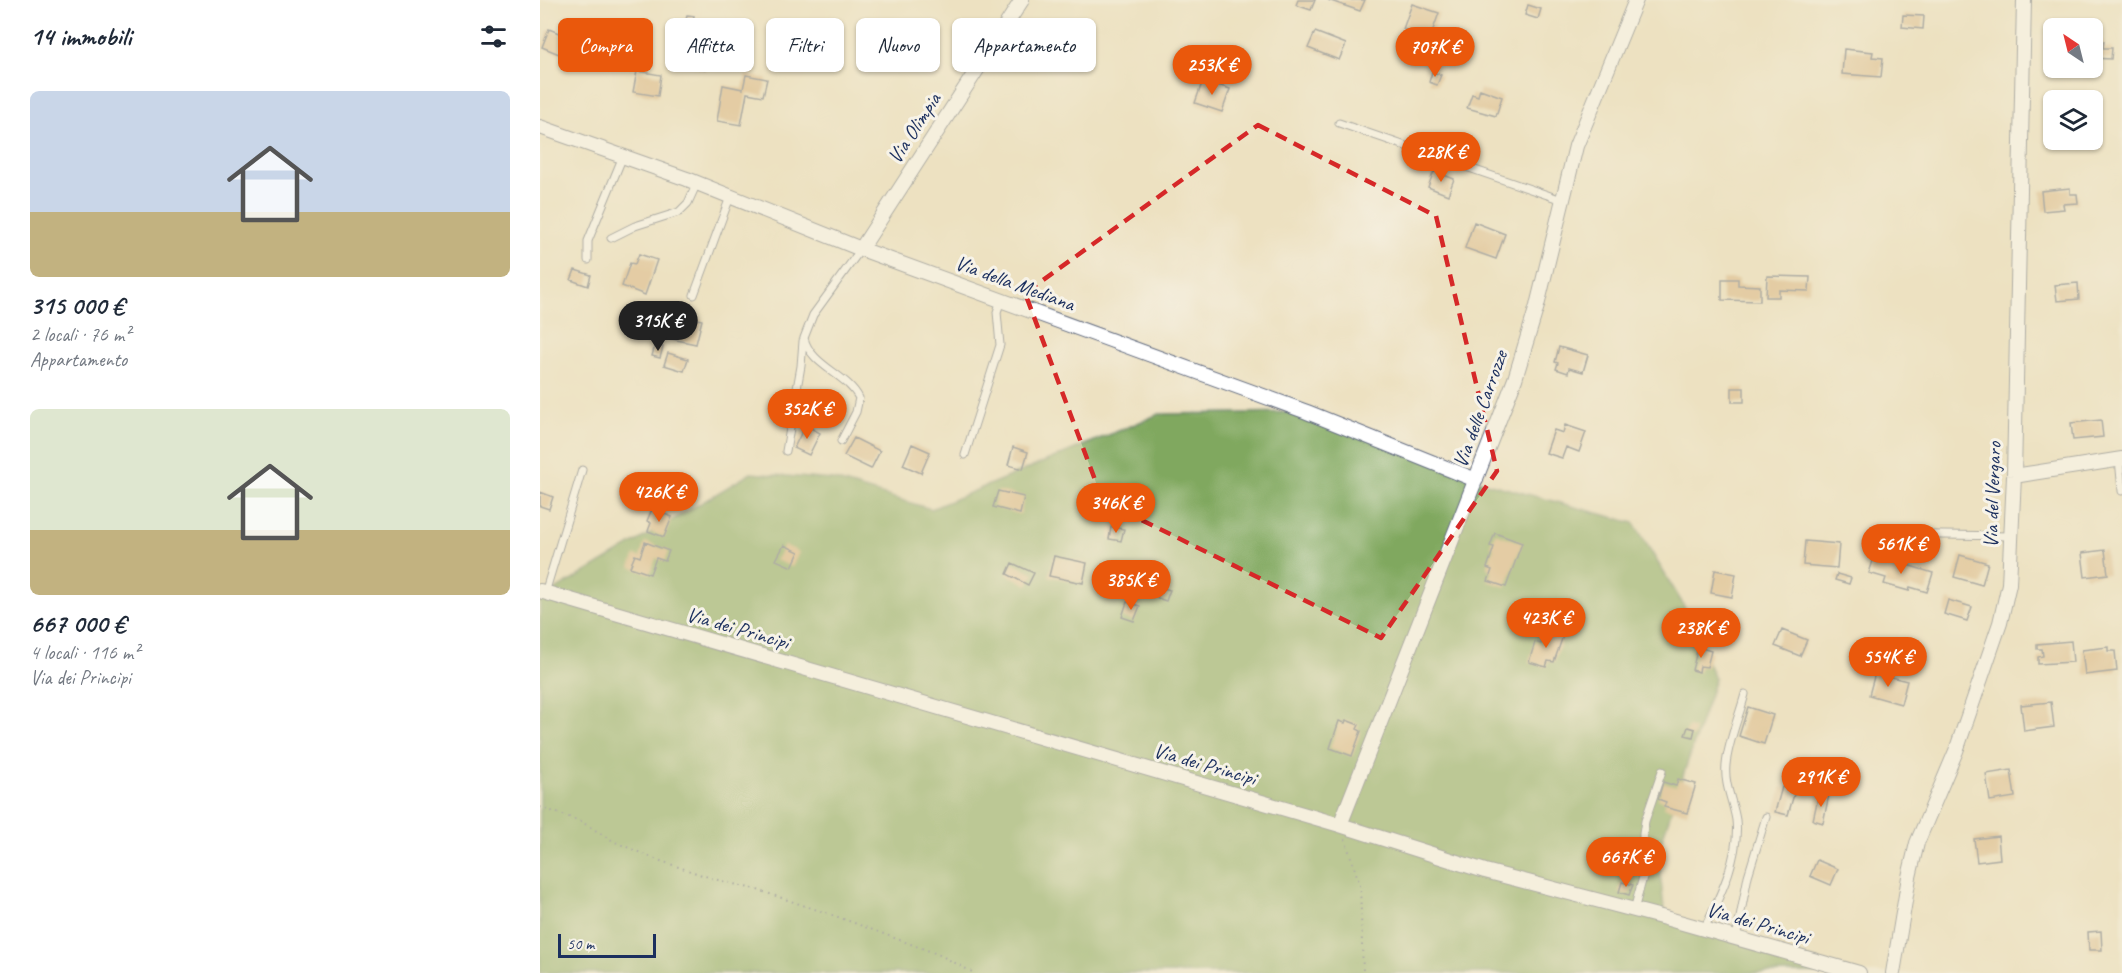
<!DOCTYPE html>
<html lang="it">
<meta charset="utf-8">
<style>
:root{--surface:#fff;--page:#f6f6f7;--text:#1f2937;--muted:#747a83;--accent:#ea580c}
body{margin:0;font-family:Caveat,sans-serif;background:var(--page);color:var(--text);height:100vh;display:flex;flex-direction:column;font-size:22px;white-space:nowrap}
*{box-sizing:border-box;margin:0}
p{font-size:20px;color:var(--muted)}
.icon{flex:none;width:33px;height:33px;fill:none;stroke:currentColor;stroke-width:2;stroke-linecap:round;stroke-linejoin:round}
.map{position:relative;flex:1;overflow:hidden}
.drawer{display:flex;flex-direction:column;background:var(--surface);width:540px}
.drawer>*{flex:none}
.banner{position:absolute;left:18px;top:18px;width:570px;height:54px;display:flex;gap:12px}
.needle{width:39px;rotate:325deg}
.fabs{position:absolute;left:1503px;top:18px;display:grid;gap:12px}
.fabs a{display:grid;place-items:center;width:60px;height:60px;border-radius:9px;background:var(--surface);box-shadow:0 2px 4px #0004;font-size:30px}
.scale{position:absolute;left:18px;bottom:15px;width:98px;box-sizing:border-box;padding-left:6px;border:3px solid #1b2f5e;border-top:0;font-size:16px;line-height:21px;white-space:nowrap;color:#1b2f5e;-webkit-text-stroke:4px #f7f3e8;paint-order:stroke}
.price{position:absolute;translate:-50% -51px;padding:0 14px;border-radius:21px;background:var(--accent);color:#fff;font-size:20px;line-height:39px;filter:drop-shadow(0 2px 3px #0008)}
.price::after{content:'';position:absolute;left:50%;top:36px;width:18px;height:14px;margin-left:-9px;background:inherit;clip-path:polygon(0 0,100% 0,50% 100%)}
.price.current{background:#222;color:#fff}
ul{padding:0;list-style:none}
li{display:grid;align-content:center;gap:12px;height:318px;padding:0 30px}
li span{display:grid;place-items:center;height:186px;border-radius:9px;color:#555}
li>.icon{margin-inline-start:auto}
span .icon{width:108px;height:108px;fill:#fffc;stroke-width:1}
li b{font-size:26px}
h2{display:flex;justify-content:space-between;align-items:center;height:72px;padding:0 30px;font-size:26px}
.chip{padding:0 21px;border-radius:9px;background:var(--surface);box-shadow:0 2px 4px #0004;font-size:21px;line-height:54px}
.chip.current{background:var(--accent);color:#fff}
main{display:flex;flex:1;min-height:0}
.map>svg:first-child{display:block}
</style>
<main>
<section class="drawer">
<h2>14 immobili<svg class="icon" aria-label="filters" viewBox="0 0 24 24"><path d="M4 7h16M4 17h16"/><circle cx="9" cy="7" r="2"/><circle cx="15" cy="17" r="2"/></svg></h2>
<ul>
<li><span style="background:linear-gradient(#c9d6e8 65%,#c2b280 0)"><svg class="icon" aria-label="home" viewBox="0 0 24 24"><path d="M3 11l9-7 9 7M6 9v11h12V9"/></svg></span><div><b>315 000 €</b><p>2 locali · 76 m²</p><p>Appartamento</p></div></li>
<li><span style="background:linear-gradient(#dfe7d0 65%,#c2b280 0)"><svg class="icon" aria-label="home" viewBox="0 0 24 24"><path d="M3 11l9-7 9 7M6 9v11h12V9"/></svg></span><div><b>667 000 €</b><p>4 locali · 116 m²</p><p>Via dei Principi</p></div></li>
</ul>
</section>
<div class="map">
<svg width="1582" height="973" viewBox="0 0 1582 973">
<rect width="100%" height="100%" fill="#f7f3e8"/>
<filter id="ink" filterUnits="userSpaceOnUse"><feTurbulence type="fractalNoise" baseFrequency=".0167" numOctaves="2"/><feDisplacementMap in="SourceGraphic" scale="12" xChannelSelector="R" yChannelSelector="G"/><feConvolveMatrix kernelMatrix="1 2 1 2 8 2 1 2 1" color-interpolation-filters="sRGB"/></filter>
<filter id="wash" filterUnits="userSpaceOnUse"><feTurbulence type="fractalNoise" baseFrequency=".008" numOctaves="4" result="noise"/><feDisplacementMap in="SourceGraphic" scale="24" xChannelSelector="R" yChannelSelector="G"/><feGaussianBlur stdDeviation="1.35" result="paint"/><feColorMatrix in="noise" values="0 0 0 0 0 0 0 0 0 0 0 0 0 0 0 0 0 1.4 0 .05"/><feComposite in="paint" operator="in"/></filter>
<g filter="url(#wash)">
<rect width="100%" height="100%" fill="#ede1c1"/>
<!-- forest -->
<path fill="#80a85e" stroke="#4e6c5e" stroke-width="1.5" d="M767,412L936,480L1094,523L1143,604L1175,679L1118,852L1125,918L1319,973H0V591L9,594L211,473L294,480L391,509L619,414Z"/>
<g id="blocks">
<!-- building -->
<path fill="#d9b280" d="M758,0H775L771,10L756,5Z
M788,0H825L820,11Z
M872,4L899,13L890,38L863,29Z
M988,5L1001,9L998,19L985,15Z
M147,15L154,16L151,31L144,30Z
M1363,15L1384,16L1383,29L1362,27Z
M9,29L26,36L19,54L2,47Z
M775,32L806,44L799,60L768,48Z
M1552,41H1564L1563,48H1572L1571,59L1552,58Z
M94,42L112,45L111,55L92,53Z
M147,46L170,51L165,70L146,65V63L142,62Z
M1304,49L1333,52L1332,57L1343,58L1341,77L1302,74Z
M97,71L121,75L118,96L93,92Z
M892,72L901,75L897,85L889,82Z
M206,75L227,79L223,96L207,93L201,125L177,121L183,85L203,89Z
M663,80L690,89L682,112L655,103Z
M940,89L962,97L956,116L927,108L932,94L938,96Z
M894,171L914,179L908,195L888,187Z
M1530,188V194H1537L1538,203L1523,204L1524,209L1503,211L1501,191Z
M934,222L965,234L956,259L925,248Z
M99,254L117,260L105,295L82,286L90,263L95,264Z
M35,270L51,275L48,286L31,280Z
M1227,276L1270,277L1269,291L1239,290V297H1226Z
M1182,279H1198V285L1220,286V301L1182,300Z
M1538,283L1539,299L1517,301L1515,285Z
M132,313L162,320L156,344L127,338Z
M115,345L123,347L120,358L112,356Z
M1019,347L1048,355L1043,372L1029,368L1028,373L1016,369L1018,363L1015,362Z
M128,353L148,359L144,371L124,365Z
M1192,388H1204V402H1192Z
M1561,420L1563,437L1533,440L1531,423Z
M265,425L280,433L269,455L254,448Z
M1025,425L1046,432L1039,452L1026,447L1022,458L1006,453L1014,430L1023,433Z
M314,438L340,451L331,469L304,456Z
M372,444L390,452L381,473L363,465Z
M473,447L488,452L483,469L468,465Z
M458,491L484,497L480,514L453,507Z
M0,492L13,497L9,509L0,506Z
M112,509L132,517L124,537L108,531L111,523L107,521Z
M571,527L584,529L581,541L569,539Z
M955,533L982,543L966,587L948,581L952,570L947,568L954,547L950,546Z
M1265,541L1299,544L1297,568L1263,565Z
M105,542L129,551L125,561L116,558L110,574L90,567L95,555L100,557Z
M244,545L259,552L252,567L236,560Z
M1565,550L1568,574L1545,577L1542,553Z
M1335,555L1393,573L1387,592L1370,587L1369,591L1344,584L1346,578L1329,573Z
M1420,555L1448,563L1442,585L1414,577Z
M514,556L547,563L543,583L509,576Z
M472,563L494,573L488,585L467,574Z
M1175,570L1196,574L1192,597L1171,593Z
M1297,574L1311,578L1309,584L1295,580Z
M584,575L596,579L593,590L581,587Z
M620,587L630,590L626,601L617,598Z
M1408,600L1432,607L1427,621L1404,614Z
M587,602L600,606L594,621L582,617Z
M1005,630L1023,636L1014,662L1008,661L1006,667L989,662L995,642L1001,644Z
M1242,630L1267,640L1260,656L1235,646Z
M1531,641L1533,662L1498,664V657L1503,656L1502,649H1497V644Z
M1158,647L1171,651L1167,667L1160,666L1159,672L1152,670Z
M1568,647V651H1575L1577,671L1545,675L1542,650Z
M1335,673L1367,681L1361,704L1329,695Z
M1511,702L1514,727L1484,731L1481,705Z
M1208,707L1233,715L1224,744L1199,736Z
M806,720L819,725L817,729L821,731L812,756L790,748L799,721L805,723Z
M1148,727L1155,729L1153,737L1145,735Z
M1471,770L1475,797L1450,801L1446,774Z
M1138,779L1156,784L1147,813L1124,807L1126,802L1118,799L1123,782L1136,786Z
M1242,787L1255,791L1248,815L1235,812Z
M1279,793L1289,795L1283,823L1273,820Z
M1458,836L1460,859L1437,862L1434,839Z
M1277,860L1298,869L1291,885L1270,876Z
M1082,882L1093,885L1089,895L1079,892Z
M1561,931L1562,950H1549L1548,932Z"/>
</g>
</g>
<g filter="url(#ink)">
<use href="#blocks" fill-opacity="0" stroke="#646d81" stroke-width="1.5"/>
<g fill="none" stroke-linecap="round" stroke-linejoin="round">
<defs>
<path id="lane" d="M799,123L1022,200
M71,238L95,226L139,212L148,203L157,183
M48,260V241L83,156
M154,295L190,197
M301,441L316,412L319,398C307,374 271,366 264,338L273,315L321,249
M246,451L261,366L263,341
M425,455L460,345L457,312L461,300
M1579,459L1582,491
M1335,534L1472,536
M5,593L42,470
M1094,910L1103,877V834L1105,821L1122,771
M1164,929C1180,896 1200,857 1196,820C1193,801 1184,785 1186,765C1188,742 1199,717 1205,694
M1196,938L1208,876L1226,817"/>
<path id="street" d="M0,127L147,179L321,249L767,412L936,480
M321,249L482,0
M1474,476L1582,459
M0,591L800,825L945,871L1125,918L1319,973
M800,825L975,379L997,306L1036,146L1096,0
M1353,973L1369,877L1377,843L1416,751L1460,623L1469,584L1474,476L1484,0"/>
</defs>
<!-- lane casing -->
<use href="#lane" stroke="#646d81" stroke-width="9"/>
<!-- street casing -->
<use href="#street" stroke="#646d81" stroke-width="16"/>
<!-- path -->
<path stroke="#646d81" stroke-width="2" stroke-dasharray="1.5 4.5" stroke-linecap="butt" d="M0,807L40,821L75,842L115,859L174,879L221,891L298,917L400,955L434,973
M805,839L820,885L823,973"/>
<!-- lane -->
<use href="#lane" stroke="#fff" stroke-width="7"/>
<!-- street -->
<use href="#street" stroke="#fff" stroke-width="14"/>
</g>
</g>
<!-- marked area -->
<path d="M0 0H1582V973H0ZM718,125L896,216L957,471L841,638L563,501L485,293Z" fill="#ede1c1" fill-opacity=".55" fill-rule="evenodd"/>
<path fill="none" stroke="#d62828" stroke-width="4.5" stroke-dasharray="12 8" stroke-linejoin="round" d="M718,125L896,216L957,471L841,638L563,501L485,293Z"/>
<g text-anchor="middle" stroke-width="6" stroke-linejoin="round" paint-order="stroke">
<!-- street labels -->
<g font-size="21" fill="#1b2f5e" stroke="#f7f3e8">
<text transform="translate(374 128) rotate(-57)" y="7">Via Olimpia</text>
<text transform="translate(475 283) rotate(20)" y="7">Via della Mediana</text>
<text transform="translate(940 409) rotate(-70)" y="7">Via delle Carrozze</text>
<text transform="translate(1452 495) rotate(-88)" y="7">Via del Vergaro</text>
<text transform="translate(198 628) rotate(16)" y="7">Via dei Principi</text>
<text transform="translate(665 764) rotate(16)" y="7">Via dei Principi</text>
<text transform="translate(1218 923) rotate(16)" y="7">Via dei Principi</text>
</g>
</g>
</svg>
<div class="fabs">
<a><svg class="needle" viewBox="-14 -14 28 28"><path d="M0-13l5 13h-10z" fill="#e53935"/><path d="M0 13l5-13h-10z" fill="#747a83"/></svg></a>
<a><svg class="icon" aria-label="layers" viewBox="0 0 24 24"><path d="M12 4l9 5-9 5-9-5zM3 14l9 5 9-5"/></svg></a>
</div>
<div class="scale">50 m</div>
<b class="price" style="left:895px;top:78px">707K €</b>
<b class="price" style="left:672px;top:96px">253K €</b>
<b class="price" style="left:901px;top:183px">228K €</b>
<b class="price current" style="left:118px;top:352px">315K €</b>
<b class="price" style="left:267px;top:440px">352K €</b>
<b class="price" style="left:119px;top:523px">426K €</b>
<b class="price" style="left:576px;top:534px">346K €</b>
<b class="price" style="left:1361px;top:575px">561K €</b>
<b class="price" style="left:591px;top:611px">385K €</b>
<b class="price" style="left:1006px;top:649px">423K €</b>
<b class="price" style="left:1161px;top:659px">238K €</b>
<b class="price" style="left:1348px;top:688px">554K €</b>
<b class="price" style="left:1281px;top:808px">291K €</b>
<b class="price" style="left:1086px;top:888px">667K €</b>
<div class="banner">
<a class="chip current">Compra</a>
<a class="chip">Affitta</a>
<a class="chip">Filtri</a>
<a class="chip">Nuovo</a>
<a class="chip">Appartamento</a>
</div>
</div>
</main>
